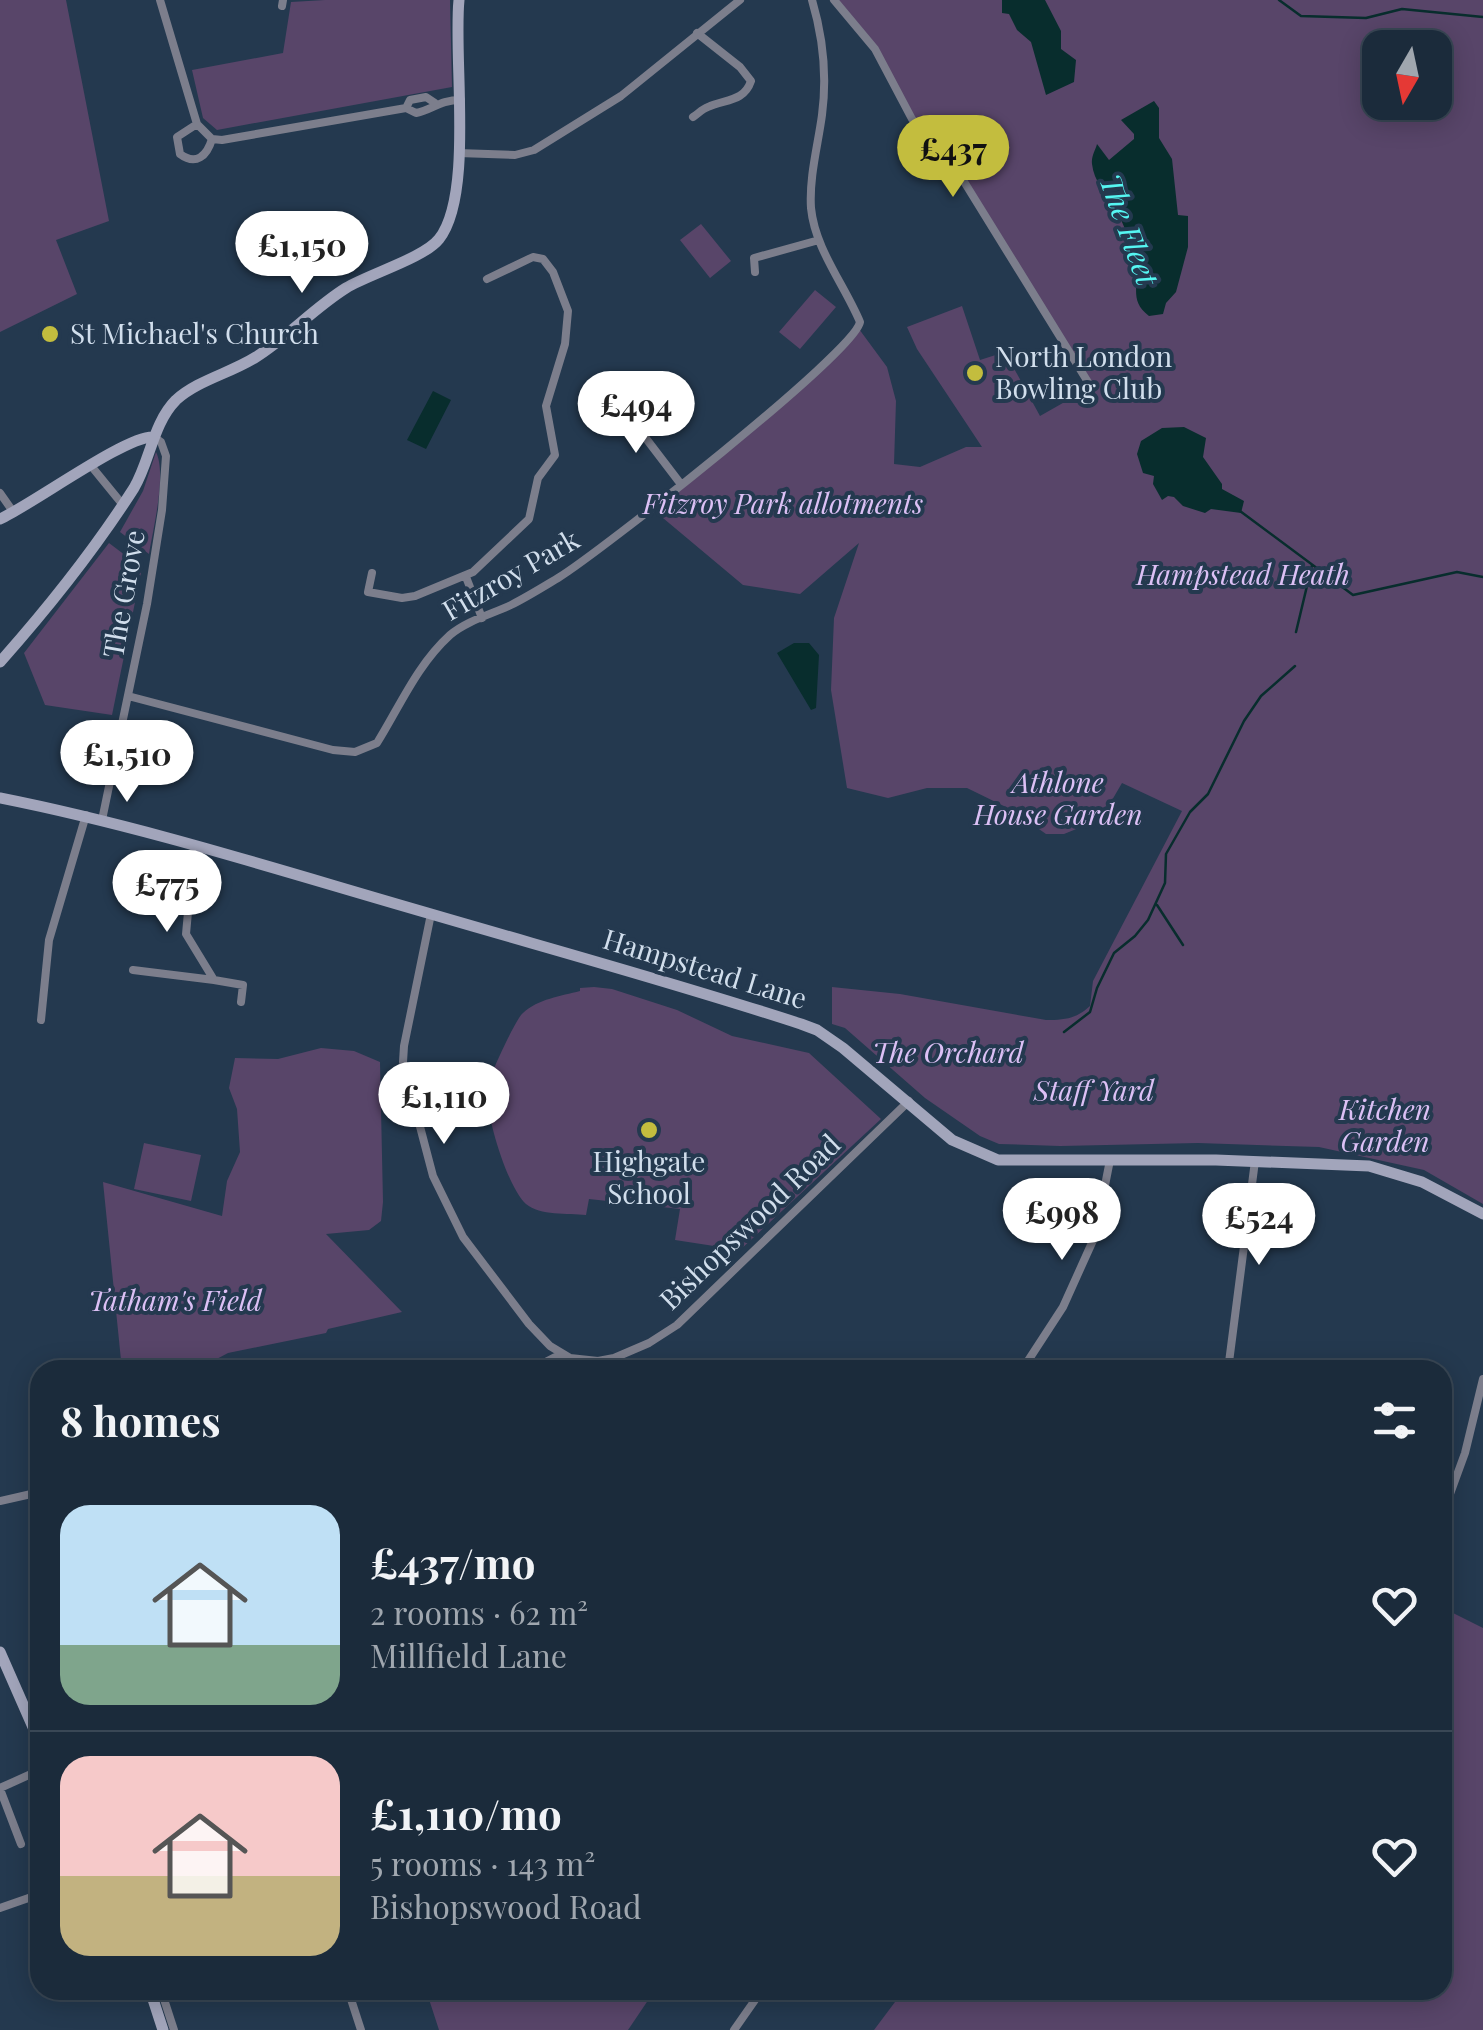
<!DOCTYPE html>
<meta charset="utf-8">
<style>
:root{--surface:#1b2b3b;--page:#243342;--text:#f1f3f6;--muted:#a0a7af;--line:#394755;--accent:#c3bd3e}
body{margin:0;font-family:"Playfair Display",serif;background:var(--page);color:var(--text);height:100vh;display:flex;flex-direction:column;font-size:38px;white-space:nowrap}
*{box-sizing:border-box;margin:0}
p{font-size:32px;color:var(--muted)}
.icon{flex:none;width:55px;height:55px;fill:none;stroke:currentColor;stroke-width:2;stroke-linecap:round;stroke-linejoin:round}
.map{position:relative;flex:1;overflow:hidden}
.panel{position:absolute;left:30px;top:1360px;width:1422px;height:640px;display:flex;flex-direction:column;background:var(--surface);border-radius:30px;box-shadow:0 5px 25px #0003,0 0 0 2px var(--line)}
.panel>*{flex:none}
.needle{width:65px;rotate:189deg}
.buttons{position:absolute;left:1362px;top:30px;display:grid;gap:20px}
.buttons a{display:grid;place-items:center;width:90px;height:90px;border-radius:20px;background:var(--surface);box-shadow:0 5px 25px #0003,0 0 0 2px var(--line);font-size:50px}
.price{position:absolute;translate:-50% -85px;padding:0 22px;border-radius:35px;background:#fff;color:#222;font-size:32px;line-height:65px;filter:drop-shadow(0 2px 5px #0008)}
.price::after{content:'';position:absolute;left:50%;top:60px;width:30px;height:22px;margin-left:-15px;background:inherit;clip-path:polygon(0 0,100% 0,50% 100%)}
.price.current{background:var(--accent);color:#111}
ul{padding:0;list-style:none}
li{display:flex;align-items:center;gap:30px;height:250px;padding:0 30px}
li+li{border-top:2px solid var(--line)}
li span{display:grid;place-items:center;flex:none;width:280px;height:200px;border-radius:30px;color:#555}
li>.icon{margin-inline-start:auto}
span .icon{width:120px;height:120px;fill:#fffc;stroke-width:1}
li b{font-size:42px}
h2{display:flex;justify-content:space-between;align-items:center;height:120px;padding:0 30px;font-size:42px}
.map>svg:first-child{display:block}
</style>
<div class="map">
<svg width="1483" height="2030" viewBox="0 0 1483 2030">
<rect width="100%" height="100%" fill="#24394f"/>
<!-- green -->
<path fill="#584569" fill-rule="evenodd" d="M0,0H66L109,221L56,240L77,294L0,332Z
M325,0H450L452,87L217,130L203,118L192,70L283,53L291,2Z
M834,0H1483V1204L1424,1170L1319,1147L1198,1143L1060,1146L999,1144L980,1136L925,1098L845,1028L832,1024V987L900,994L1046,1020C1064,1020 1076,1019 1090,1006L1093,981L1182,811L1122,783L1101,819L1064,834H1046L1012,810L967,788H927L888,798L847,788L831,690L834,618L859,543L800,594L743,585L657,513L680,483L781,404L859,329L887,367L896,401L894,464L920,467L966,447H982L917,349L907,327L962,306L980,360L1005,352L1040,416L1091,387L963,180L912,119L895,81ZM1380,48H1435V102H1380Z
M701,224L731,261L710,278L680,240Z
M815,290L836,307L800,349L779,332Z
M156,452C167,474 153,529 149,554L120,532L143,491Z
M109,543L142,568L112,715L45,705L24,653Z
M594,987L612,989L677,1010L732,1036L809,1053L881,1119L740,1250L675,1240L680,1209L589,1199L586,1215C568,1213 540,1216 526,1204C507,1187 485,1113 487,1088C488,1079 516,1018 523,1013C538,999 561,996 580,991V988Z
M321,1048L354,1051L380,1062L383,1202L381,1221L369,1230L326,1234L402,1312L328,1329L326,1333L228,1353L196,1370H170L164,1361L146,1370H122L103,1182L222,1216L227,1181L240,1152L237,1109L229,1088L235,1058L278,1059Z
M144,1143L201,1155L191,1201L134,1189Z
M1443,1608L1483,1628V2030H874L904,1990H1442Z
M426,1990H655L628,2030H439Z"/>
<!-- water -->
<path fill="#082d2d" d="M1002,0H1045L1061,31V49L1076,60L1074,82L1046,95L1031,42L1017,30L1009,14L1002,13Z
M1154,101L1159,108V138L1172,159L1178,215L1188,216V247L1176,292L1166,303L1163,314L1149,316C1129,301 1139,287 1136,266C1134,247 1123,223 1114,206C1105,191 1094,182 1092,164C1091,156 1096,149 1097,144L1109,160L1134,139V134L1121,120Z
M433,391L451,400L426,449L407,440Z
M1184,427L1206,438L1203,457L1222,484V489L1244,501L1241,513L1211,509L1205,513L1183,506L1174,497L1168,496L1162,500L1153,484L1154,476L1143,473L1137,454L1141,441L1162,428Z
M794,643H809L819,655L816,708L811,710L777,653Z"/>
<g fill="none" stroke-linecap="round" stroke-linejoin="round">
<!-- stream -->
<path stroke="#082d2d" stroke-width="2.5" d="M1279,0L1301,16L1366,18L1402,9L1483,17
M1240,511L1353,595L1457,572L1483,577
M1296,632L1312,565
M1157,905L1183,945
M1064,1032L1090,1012L1097,988L1114,953L1135,936L1148,920L1165,883L1166,854L1190,812L1208,794L1244,721L1261,696L1295,666"/>
<!-- street -->
<path stroke="#7c7e8c" stroke-width="8" d="M160,0L197,124L212,139L222,140L406,108L416,113C434,109 439,100 461,100
M834,0L875,49L912,119L963,180L1091,387
M282,6L283,0
M406,108L410,100L426,97L435,103
M693,117C698,114 702,109 708,107C725,99 744,102 751,81L740,67L697,33
M197,124L177,137L180,154C196,166 207,156 212,139
M458,153L515,155L534,150L621,96L740,0
M755,272L754,258L819,240
M622,407L680,483
M92,467L123,505
M0,493L14,513
M372,573L368,592L402,598L415,596L473,572L529,519L538,478L555,455L546,406L565,344L568,311L553,272L543,259L533,257L487,279
M466,577L482,618
M128,696L333,750L355,752L377,743C400,706 417,665 450,635C466,621 492,614 511,605C527,597 543,587 558,578C599,553 855,352 860,322C844,284 815,249 811,208C809,177 818,145 822,115C827,77 823,37 812,0
M102,820L147,604L162,510L166,456L161,442L154,437
M194,846L186,934L214,980L243,985L241,1002
M431,914L404,1046L403,1062L433,1176L463,1237L529,1324L550,1346L570,1358L598,1361L614,1358L649,1343L677,1325L909,1101
M133,970L214,980
M41,1020L49,940L86,815
M530,1370L561,1354
M1022,1370L1063,1307L1095,1236L1110,1160
M1228,1370L1255,1161
M0,1501L40,1492
M1442,1516L1465,1453L1483,1379
M0,1788L40,1770
M0,1789L21,1844
M0,1908L40,1894
M161,1990L174,2030
M348,1990L361,2030
M734,2030L762,1990"/>
<!-- secondary -->
<path stroke="#a2a5bb" stroke-width="11" d="M0,519C33,504 128,434 154,437
M0,662C48,608 95,549 134,488C150,461 153,423 176,400C198,380 231,373 256,357C288,337 314,308 346,288C369,274 424,258 439,239C474,195 453,57 459,0
M0,798C146,827 288,873 431,914C554,950 679,984 801,1024L817,1030L843,1048L952,1140L998,1160H1216L1369,1166L1422,1182L1483,1214
M0,1652L40,1743
M150,1990L163,2030"/>
</g>
<!-- markers -->
<g fill="#c3bd3e" stroke="#24394f" stroke-width="4">
<circle cx="50" cy="334" r="10"/>
<circle cx="975" cy="373" r="10"/>
<circle cx="649" cy="1130" r="10"/>
</g>
<g text-anchor="middle" stroke-width="8" stroke-linejoin="round" paint-order="stroke">
<!-- poi labels -->
<g font-size="28" fill="#d1deec" stroke="#24394f" text-anchor="start">
<text x="70" y="344">St Michael's Church</text>
<text x="995" y="367">North London<tspan x="995" dy="32">Bowling Club</tspan></text>
<text x="649" y="1172" text-anchor="middle">Highgate<tspan x="649" dy="32">School</tspan></text>
</g>
<!-- park labels -->
<g font-size="28" font-style="italic" fill="#dcc0f5" stroke="#24394f">
<text x="783" y="514">Fitzroy Park allotments</text>
<text x="1243" y="585">Hampstead Heath</text>
<text x="1058" y="793">Athlone<tspan x="1058" dy="32">House Garden</tspan></text>
<text x="948" y="1063">The Orchard</text>
<text x="1094" y="1101">Staff Yard</text>
<text x="1385" y="1120">Kitchen<tspan x="1385" dy="32">Garden</tspan></text>
<text x="175" y="1311">Tatham's Field</text>
</g>
<!-- street labels -->
<g font-size="28" fill="#d1deec" stroke="#24394f">
<text transform="translate(511 575) rotate(-30)" y="10">Fitzroy Park</text>
<text transform="translate(124 594) rotate(-80)" y="10">The Grove</text>
<text transform="translate(705 969) rotate(17)" y="10">Hampstead Lane</text>
<text transform="translate(750 1222) rotate(-44)" y="10">Bishopswood Road</text>
</g>
<!-- water labels -->
<g font-size="30" font-style="italic" fill="#55f6f2" stroke="#24394f">
<text transform="translate(1128 230) rotate(70)" y="10">The Fleet</text>
</g>
</g>
</svg>
<div class="buttons">
<a><svg class="needle" viewBox="-14 -14 28 28"><path d="M0-13l5 13h-10z" fill="#e53935"/><path d="M0 13l5-13h-10z" fill="#a0a7af"/></svg></a>
</div>
<b class="price current" style="left:953px;top:200px">£437</b>
<b class="price" style="left:302px;top:296px">£1,150</b>
<b class="price" style="left:636px;top:456px">£494</b>
<b class="price" style="left:127px;top:805px">£1,510</b>
<b class="price" style="left:167px;top:935px">£775</b>
<b class="price" style="left:444px;top:1147px">£1,110</b>
<b class="price" style="left:1062px;top:1263px">£998</b>
<b class="price" style="left:1259px;top:1268px">£524</b>
<section class="panel">
<h2>8 homes<svg class="icon" aria-label="filters" viewBox="0 0 24 24"><path d="M4 7h16M4 17h16"/><circle cx="9" cy="7" r="2"/><circle cx="15" cy="17" r="2"/></svg></h2>
<ul>
<li><span style="background:linear-gradient(#bfe0f5 70%,#7fa58c 0)"><svg class="icon" aria-label="home" viewBox="0 0 24 24"><path d="M3 11l9-7 9 7M6 9v11h12V9"/></svg></span><div><b>£437/mo</b><p>2 rooms · 62 m²</p><p>Millfield Lane</p></div><svg class="icon" aria-label="heart" viewBox="0 0 24 24"><path d="M12 20l-8-8c-3-5 5-10 8-4 3-6 11-1 8 4z"/></svg></li>
<li><span style="background:linear-gradient(#f6c9c9 60%,#c2b280 0)"><svg class="icon" aria-label="home" viewBox="0 0 24 24"><path d="M3 11l9-7 9 7M6 9v11h12V9"/></svg></span><div><b>£1,110/mo</b><p>5 rooms · 143 m²</p><p>Bishopswood Road</p></div><svg class="icon" aria-label="heart" viewBox="0 0 24 24"><path d="M12 20l-8-8c-3-5 5-10 8-4 3-6 11-1 8 4z"/></svg></li>
</ul>
</section>
</div>
